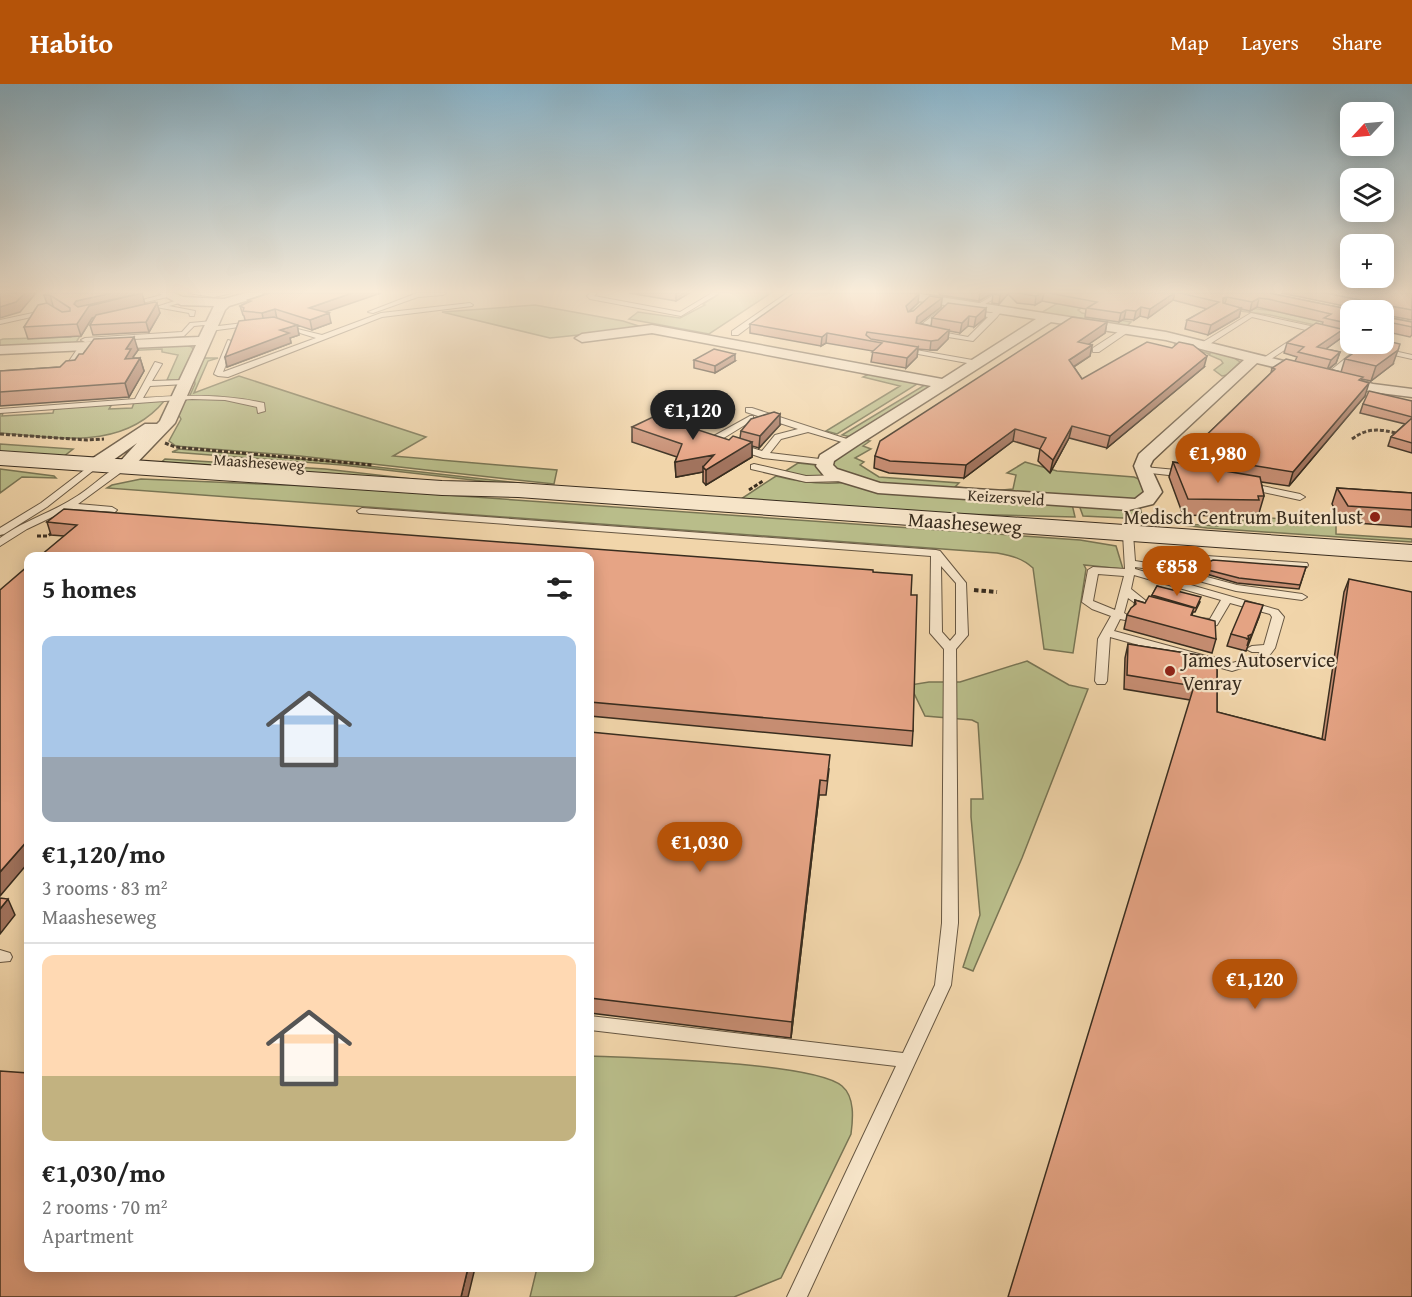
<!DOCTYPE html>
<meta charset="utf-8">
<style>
:root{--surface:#fff;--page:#f2f2f2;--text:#222;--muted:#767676;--line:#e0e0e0;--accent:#b45309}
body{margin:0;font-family:"Gentium Book Plus",serif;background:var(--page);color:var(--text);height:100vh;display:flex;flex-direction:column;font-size:22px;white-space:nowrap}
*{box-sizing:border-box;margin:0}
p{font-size:20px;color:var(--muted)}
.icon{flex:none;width:33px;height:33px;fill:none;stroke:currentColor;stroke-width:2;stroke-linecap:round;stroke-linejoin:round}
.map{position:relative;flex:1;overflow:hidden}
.panel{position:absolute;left:24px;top:468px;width:570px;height:720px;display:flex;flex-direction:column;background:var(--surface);border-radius:12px;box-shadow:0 3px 15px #0003}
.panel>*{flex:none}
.needle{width:39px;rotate:244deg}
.buttons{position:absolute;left:1340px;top:18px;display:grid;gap:12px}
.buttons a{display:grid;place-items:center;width:54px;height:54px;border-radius:12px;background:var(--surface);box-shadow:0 3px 15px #0003;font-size:30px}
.price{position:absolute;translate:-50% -51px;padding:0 14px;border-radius:21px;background:var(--accent);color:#fff;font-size:20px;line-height:39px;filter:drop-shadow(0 2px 3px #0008)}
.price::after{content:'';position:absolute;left:50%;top:36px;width:18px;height:14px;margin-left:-9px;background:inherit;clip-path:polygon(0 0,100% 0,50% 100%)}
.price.selected{background:#222;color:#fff}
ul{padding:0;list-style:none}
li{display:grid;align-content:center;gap:12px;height:318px;padding:0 18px}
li+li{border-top:2px solid var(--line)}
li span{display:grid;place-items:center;height:186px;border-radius:12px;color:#555}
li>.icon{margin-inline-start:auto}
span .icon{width:108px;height:108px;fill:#fffc;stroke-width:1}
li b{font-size:26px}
h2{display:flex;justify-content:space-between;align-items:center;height:72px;padding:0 18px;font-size:26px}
header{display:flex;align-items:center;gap:36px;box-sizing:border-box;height:84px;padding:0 30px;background:var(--accent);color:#fff}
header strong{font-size:28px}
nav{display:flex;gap:33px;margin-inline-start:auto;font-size:21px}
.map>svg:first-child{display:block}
</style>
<header>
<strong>Habito</strong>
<nav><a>Map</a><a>Layers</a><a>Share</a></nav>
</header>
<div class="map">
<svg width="1412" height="1213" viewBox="0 0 1412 1213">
<rect width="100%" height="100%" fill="#f1d5aa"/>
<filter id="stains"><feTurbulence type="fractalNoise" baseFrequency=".00333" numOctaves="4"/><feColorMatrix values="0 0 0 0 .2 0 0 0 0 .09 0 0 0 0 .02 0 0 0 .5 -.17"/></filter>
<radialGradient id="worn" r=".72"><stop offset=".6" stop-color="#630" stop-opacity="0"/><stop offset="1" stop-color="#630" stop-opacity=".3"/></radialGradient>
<!-- green -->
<path fill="#b9bd8a" stroke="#797554" stroke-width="1.5" d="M721,209H771L709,250L629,235L638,228L680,234L705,221L703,220Z
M1075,209H1106L1078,226L1082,229L1131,238L1126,243L1039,230Z
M1217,220L1275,227L1350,244V249L1270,231L1211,223Z
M535,221L623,237L645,244L550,254L442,228Z
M81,239L87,241L75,260L7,264L0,262V256L3,255L71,253Z
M1184,258L1228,270L1240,278L1227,291L1222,292L1214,286L1223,279L1221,276L1209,271L1210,270L1174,260Z
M185,261L192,263L193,266L180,296H167L178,271L162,268V265L84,269L87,265Z
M202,274H218L208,277L194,309L239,292L426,353L393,372L557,386L554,400L300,372L176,362L169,357L181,335L177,328L190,311L195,300L194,292Z
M873,288L922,297L837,350L826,347L900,302L863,293Z
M928,299L935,301L851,353L842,351Z
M165,316C123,368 57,353 0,349V330L3,329L2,332L53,329L54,325L112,320L109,325L132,324L134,319Z
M863,356L870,357L863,362L871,365L855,374L864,378L860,381L879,393L959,399L955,403L989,406L881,401L831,385V376Z
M0,360L73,365L63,373L0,369Z
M179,365L323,377L573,405L517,401L342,381L172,368Z
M165,375L325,385L456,400L158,381Z
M1025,378L1057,387L1134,393L1139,395L1144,409L1138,415L1127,418L1007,409L1002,406L1013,405L1016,391L1007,389Z
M798,379L816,381L823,389L835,394L801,392L784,388Z
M0,385L54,392L56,394L22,393L0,409Z
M776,392C799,398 823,401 847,398L1072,420L1075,433L918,429L741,415Z
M141,395L333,403L1080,456L1116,462L1123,485L1084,481L1086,485L1073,569L1044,565L1033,484C1022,474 1012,472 997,469L107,404L112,401Z
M1079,421L1140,423L1143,435L1083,432Z
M1173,433L1182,434L1185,440L1218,442L1217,434L1256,437V433L1336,439V450L1412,455V458L1207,444L1175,440Z
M1027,577L1069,601L1088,605L1022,774L973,887L963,883L980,831L971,733V715H983L978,639L972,636L925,632L910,601L929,598H960Z
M592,972C636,974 814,978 842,1002C855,1013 853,1035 851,1050L781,1194L734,1213H530L537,1184H590V981Z"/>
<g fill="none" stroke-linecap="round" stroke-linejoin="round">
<defs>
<path id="lane" d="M169,209L172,211L171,212L130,222L127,220Z
M188,209H232L214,213Z
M417,209H446L443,211L418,213L373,229L368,228Z
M590,209H597L594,212L680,228L712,209H719L681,232L590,215L587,212Z
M787,209H794L738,251H732V247Z
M997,209H1004L980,223L975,222Z
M181,215L184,217L183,218L169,222L195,227L194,232H190L189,229L156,223Z
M470,219L473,221L472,222L382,233L228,293L218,292L214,290L228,256L235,258L223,288L316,254L281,243V241L322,251L381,229Z
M944,223L946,224V226L926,245L968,253L988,233L967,229V227L992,229L998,224L1003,225L997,233L973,257L917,248V244Z
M47,226L49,227V229L0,240V236Z
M1251,229L1315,243L1316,245L1265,279H1262V275L1306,246L1252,233L1205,263L1198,261Z
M213,237L217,239L215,240L194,242L184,252L85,258L81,256L85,254L182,248L190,239Z
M252,238L256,240L254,241L210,247L206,245L210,243Z
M1124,244L1131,246L1099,268H1093V264Z
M1363,260L1412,271V275L1367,265L1331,295H1325V291Z
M80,261L87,263L70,288H64L63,286Z
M899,263L978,277L982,279L978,281L902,267L898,265Z
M155,278L162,280L152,297L185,296L189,298L185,300L150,302L143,314C186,311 222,310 264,319L265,327L258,329L257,323L225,316L192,315L0,329V325L135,315Z
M746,324H752L856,358L852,361L808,348L781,355L770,369L828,376L829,378L825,381L763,374L712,357V353L750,332H753V336L722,355L762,367L775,351L798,345L746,328Z
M96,377L100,380L99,382L47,423L4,450L0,451V444L41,419Z
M124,379L128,382L127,384L78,420L112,423L117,426L115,428L69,425L27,445L0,462V454C23,437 51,429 74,414C90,405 108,386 124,379Z
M754,380L806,392L846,391L851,394L846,397L806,398L751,385V381Z
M1144,383L1187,387L1192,390L1187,393L1141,388V384Z
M1248,399L1300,410L1305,413L1300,416L1245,404L1243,402Z
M362,424L936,466L940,467L966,499L968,551L956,565L958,839L951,901L807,1213H787L896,982L590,946V932L903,969L935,901L942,839L944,565L930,549L931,472L359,429L357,427ZM941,482L956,499V550L950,557L942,548Z
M1128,447L1133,450L1135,477L1166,482L1192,471L1307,479L1308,481L1307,483L1303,484L1193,477L1177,485L1237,501L1302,510L1307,513L1302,516L1236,507L1158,486L1135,483V485L1278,526L1284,533L1275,564L1266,576L1232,587L1110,553L1107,597L1105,600H1097L1095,597L1098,555L1111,532L1092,525L1082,518L1088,486L1093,483L1125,485L1123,450ZM1098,490L1124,492L1115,526L1093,517ZM1134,491L1221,516L1210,535L1197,534L1195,536L1197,538L1213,542L1217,541L1230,519L1270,530L1272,533L1264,561L1252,562L1246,565L1252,568H1260L1258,572L1232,579L1114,547L1120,535L1125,536L1131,533L1124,529L1128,514L1138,521L1155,525L1160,522L1159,520L1146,517L1131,505Z
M0,866L10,869L12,873L10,877L0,878Z"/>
<path id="street" d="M159,209H174L183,213L224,215L246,209H264L262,212L229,222L225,226L175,339L130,386L124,387L116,382L137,359L102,384H90L88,380L90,376L145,340H157L160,337L196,261L0,270V262L199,253L214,222L181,221Z
M887,209H914L1166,248L1312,284L1314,287L1307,291L1257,279L1153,376L1150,382L1162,408L1153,420L1129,426L878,409L825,393L816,382L820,371L931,302L652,249L582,258L575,254L582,250L652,241L942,295L1036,235L893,213ZM1051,238L1166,256L1244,276L1139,370L1134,382L1144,408L1135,415L880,399L837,385L833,381L834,377L858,361Z
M1339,291L1373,300L1412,305V313L1372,308L1334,298L1332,295Z"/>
<path id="secondary" d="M0,367L442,397L518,399L1412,461V477L518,413L442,411L0,381Z"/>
</defs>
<!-- lane casing -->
<use href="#lane" stroke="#675742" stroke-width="2"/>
<!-- street casing -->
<use href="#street" stroke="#675742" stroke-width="3"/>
<!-- secondary casing -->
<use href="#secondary" stroke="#392d1f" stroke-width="2"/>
<!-- path-far1 -->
<path stroke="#392d1f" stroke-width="3" stroke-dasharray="4 2" stroke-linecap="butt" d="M0,350L87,356L104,355
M1352,355C1368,343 1381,345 1399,350
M165,359L175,363L372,381
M749,406L763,397
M37,452H48L54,447"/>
<!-- path -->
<path stroke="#392d1f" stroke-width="4" stroke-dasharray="4.5 3" stroke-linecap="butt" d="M974,506L997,508"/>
<!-- lane -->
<use href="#lane" fill="#f6e4c8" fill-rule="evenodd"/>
<!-- street -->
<use href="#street" fill="#f6e4c8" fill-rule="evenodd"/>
<!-- secondary -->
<use href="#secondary" fill="#f6e4c8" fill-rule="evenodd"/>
</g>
<!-- wall -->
<path fill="#c68d72" stroke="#392d1f" stroke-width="1.5" d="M46,209H134L135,211L145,220L160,229L149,248L93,251L90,241L95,233L92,234L81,252L28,255L24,243L47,219Z
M263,209L326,228L331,239L312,246L297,241L299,251L290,254L291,259L227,283L225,273L245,236L244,232L243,231L240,222L248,218V216L263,211Z
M629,209H689L676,217Z
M939,209H993L979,217L940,211Z
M995,209H1269L1352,226L1354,224L1281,209H1412V236L1385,231L1386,233L1412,238V251L1410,253L1383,247V226H1350V248L1344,252L1342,250L1341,254L1326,265L1340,268L1336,279L1329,285L1341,288L1345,275L1393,280L1371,297L1362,295L1361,297L1365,312L1289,402L1261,398L1264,412L1259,429H1255L1254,433L1183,431L1169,393L1173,378L1180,379L1182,370L1191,366L1271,289L1272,284L1295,277L1297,273L1284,269L1287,259L1322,241L1323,238L1257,223L1250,227L1241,225L1239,233L1208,251L1185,245L1187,236L1207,225L1173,216L1148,234L1140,232L1134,236L1124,235L1119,238L1085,233L1086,225L1042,217L1035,221L1017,219L1008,210L999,220L992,219L993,210Z
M942,214L941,223L919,239L931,242L932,234L986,224L985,234L974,243L968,242L960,249L949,247L948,255L937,266H930L918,265L917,273L906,284L871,278L873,267L826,259L821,262L750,249V240L918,219L909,228L913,227Z
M1107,238L1105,249L1088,260L1092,261L1090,272L1074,283L1082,295L1204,283L1107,364L1069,354L1050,389L1038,377L1040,365L1013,357L964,394L889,389L874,384L875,372Z
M138,266L133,273L134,274H140L144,287L129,313L0,322V287L60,283L75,276Z
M694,276L735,277L715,289L694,284Z
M1412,317V369L1388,362L1391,353L1405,340L1360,329L1363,320Z
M780,341L759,364L752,362V373L706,401L703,398V388L676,393L675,378L677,373L632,358V343L729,356L740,354L741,347Z
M1337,404L1412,409V443L1342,438L1332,420Z
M47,438L873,488L911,511L913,647L912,662L590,632V472L64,452L51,451Z
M1202,481L1306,483L1299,505L1237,499L1203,489L1201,485Z
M1349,495L1412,1213L1190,616L1124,605L1125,574L1128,560L1217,574V628L1322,655L1344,508Z
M1157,502L1200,518L1195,528H1193L1192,531L1216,555L1212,569L1124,545L1127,531L1134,522L1135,516L1145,519L1151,513Z
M1259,533L1246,567L1227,562L1231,550Z
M590,648L829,685L826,711H819L791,954L590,929Z"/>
<!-- shaded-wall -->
<path fill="#a1735d" stroke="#392d1f" stroke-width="1.5" d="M25,209H36L20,228L0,234V223Z
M112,209H134L135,211L142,209L145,220L92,234L81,252L77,240L79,229L74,220L76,217Z
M352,209H381L311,233L309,224Z
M676,209H689L676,217Z
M980,209H993L979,217Z
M1002,209H1008V210L999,220L1000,211Z
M1042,209H1044L1042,217L1035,221L1036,212Z
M1174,209H1175L1173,216L1148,234L1150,225Z
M919,210L918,219L905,231L906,222Z
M44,211H50L53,222L48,223Z
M1227,213L1224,222L1221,223L1223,214Z
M942,214L941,223L916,242L917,233Z
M1259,214L1257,223L1250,227L1252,218Z
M157,219L160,229L149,248L146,238Z
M1141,223L1140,232L1134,236L1136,227Z
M986,224L985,234L974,243L976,233Z
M1241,224L1239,233L1208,251L1211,241Z
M275,225L277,235L264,239L262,229Z
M1126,226L1124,235L1119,238L1121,229Z
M329,229L331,239L312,246L310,236Z
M969,232L968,242L960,249L962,239Z
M1107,238L1105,249L1076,269L1078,258Z
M1350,240V248L1344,252L1347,243Z
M297,241L299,251L290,254L291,259L227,283L225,273L280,246Z
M1345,244L1341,254L1316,272L1317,263Z
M949,246L948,255L937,266H930L931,257Z
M827,249L826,259L821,262L822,253Z
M134,253L138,266L133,273L135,278L125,275L126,265Z
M1092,261L1090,272L1067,287L1069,276Z
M918,263L917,273L906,284L907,274Z
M1398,266L1393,280L1371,297L1376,282Z
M1340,268L1336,279L1327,286L1331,276Z
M735,270V277L715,289V282Z
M1207,272L1204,283L1107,364L1110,352Z
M140,274L144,287L129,313L125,299Z
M1369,299L1365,312L1289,402L1293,388Z
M780,330V341L759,364L760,352Z
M1072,342L1069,354L1050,389L1053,376Z
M1015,345L1013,357L964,394L966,381Z
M752,358V373L706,401V386L703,383V388L676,393L675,378Z
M1263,521L1259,533L1247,562L1249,555H1247Z
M820,696L819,711L791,954L792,938Z
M28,756V779L0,812V788Z
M8,815L15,831L0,850V825Z
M468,1184H475L468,1213H461Z"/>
<!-- building -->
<path fill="#e6a485" stroke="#392d1f" stroke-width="1.5" d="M0,209H25L16,218L0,223Z
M46,209H112L76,217L74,220L78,223L142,209L89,222L77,240L24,243L38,221L47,219L62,228L70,227V224L50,211H44Z
M264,209H352L309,224L329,229L310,236L275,225L262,229L243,227L244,224L240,222L251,217L248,216L267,210Z
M794,209H909L919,210L906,222L908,228L913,227L930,212L942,214L917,233L916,239L949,246L938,256L931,257L867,248L866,251L871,255L918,263L907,274L872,268L882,259L827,249L822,253L750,240Z
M995,209H1002L1000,211L993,210Z
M1017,209H1042L1036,212Z
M1049,209H1174L1150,225L1141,223L1136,227L1126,226L1121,229L1087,224L1097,218Z
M1180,209H1269L1352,226L1360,216L1326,209H1412V226L1385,221L1386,233L1412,238V243L1383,237V226H1350V240L1347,243L1342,238L1324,234L1331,230L1268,215L1259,214L1252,218L1227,213L1223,214V219L1241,224L1211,241L1187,236L1219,218Z
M155,218L157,219L146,238L90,241L96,231Z
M948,219L986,224L976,233L969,232L962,239L932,234Z
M274,233L297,241L280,246L289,249L225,273L239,237Z
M1072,233L1107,238L1078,258L1092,261L1069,276L1082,295L1147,258L1172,264L1179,258L1193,261L1207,272L1110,352L1072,342L1053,376L1040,365L1046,354L1015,345L966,381L890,377L875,372L880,357Z
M1316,239L1341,245L1345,244L1317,263L1340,268L1331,276L1298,268L1304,263L1287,259Z
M134,253L126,265H131L125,275L140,274L125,299L0,308V287L60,283L66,277L75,276L79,270H83L94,255Z
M1383,256L1400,260L1398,266L1376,282L1345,275L1355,268L1375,260H1383Z
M714,265L735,270L715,282L694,276Z
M1286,275L1363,293L1359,296L1369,299L1293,388L1182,370L1188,365L1191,366L1275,285L1272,284Z
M1369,307L1412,317V333L1363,320Z
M774,328L780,330L760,352L741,347L751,335Z
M655,332L729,356L733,352L752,358L706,386L703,383L714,371L675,378L682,360L632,343Z
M1412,334V359L1391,353Z
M1173,378L1260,393L1264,412H1258L1259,416L1188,415Z
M1337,404L1412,409V426L1348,422Z
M64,425L873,486V488L912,491L911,511H917L913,647L590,618V472H40L77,441L47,438Z
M1213,476L1306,483L1300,501L1239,494L1204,485L1202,481Z
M28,482V756L0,788V506Z
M1349,495L1412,508V1213H1008L1194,602L1127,591L1128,560L1217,574V628L1325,656Z
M1157,502L1201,513L1196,524L1152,511Z
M1149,512L1194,524L1191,531L1215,537L1216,555L1127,531L1131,524L1136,520L1135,516L1145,519Z
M1245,517L1263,521L1252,550L1248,552L1249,555L1231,550Z
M590,648L830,671L827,697L820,696L792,938L590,914Z
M0,814L8,815L0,825Z
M0,987L28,989V1184H468L461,1213H0Z"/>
<!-- sky -->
<linearGradient id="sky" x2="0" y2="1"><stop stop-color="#89b6ce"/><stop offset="0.55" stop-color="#f9ecd9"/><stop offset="1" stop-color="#f9ecd9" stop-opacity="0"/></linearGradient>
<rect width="1412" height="378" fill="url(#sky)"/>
<!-- markers -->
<g fill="#8f2418" stroke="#f6e4c8" stroke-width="2">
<circle cx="1375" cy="433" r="6"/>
<circle cx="1170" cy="587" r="6"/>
</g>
<g text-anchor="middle" stroke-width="4.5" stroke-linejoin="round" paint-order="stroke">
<!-- far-street labels -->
<g font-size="16" fill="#392d1f" stroke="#f6e4c8">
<text transform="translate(259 378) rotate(4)" y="6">Maasheseweg</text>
<text transform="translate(1006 413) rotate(4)" y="6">Keizersveld</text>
</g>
<!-- poi labels -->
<g font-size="20" fill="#392d1f" stroke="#f6e4c8" text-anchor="end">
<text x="1363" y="440">Medisch Centrum Buitenlust</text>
<text x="1182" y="583" text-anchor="start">James Autoservice<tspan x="1182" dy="23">Venray</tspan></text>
</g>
<!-- street labels -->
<g font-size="20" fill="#392d1f" stroke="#f6e4c8">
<text transform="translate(965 439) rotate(4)" y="7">Maasheseweg</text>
</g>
</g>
<rect width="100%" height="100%" filter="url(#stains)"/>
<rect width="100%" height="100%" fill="url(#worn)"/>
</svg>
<div class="buttons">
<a><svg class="needle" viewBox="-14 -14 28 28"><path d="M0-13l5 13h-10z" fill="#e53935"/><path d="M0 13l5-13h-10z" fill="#767676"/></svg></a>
<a><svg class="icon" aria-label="layers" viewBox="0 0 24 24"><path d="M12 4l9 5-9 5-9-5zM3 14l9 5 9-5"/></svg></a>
<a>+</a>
<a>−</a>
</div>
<b class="price selected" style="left:693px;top:357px">€1,120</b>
<b class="price" style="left:1218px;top:400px">€1,980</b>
<b class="price" style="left:1177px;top:513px">€858</b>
<b class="price" style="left:700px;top:789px">€1,030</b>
<b class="price" style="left:1255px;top:926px">€1,120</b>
<section class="panel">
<h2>5 homes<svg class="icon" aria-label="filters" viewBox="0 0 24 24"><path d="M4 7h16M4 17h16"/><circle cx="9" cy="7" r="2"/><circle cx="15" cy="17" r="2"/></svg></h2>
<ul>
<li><span style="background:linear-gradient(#a9c7e8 65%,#9aa5b1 0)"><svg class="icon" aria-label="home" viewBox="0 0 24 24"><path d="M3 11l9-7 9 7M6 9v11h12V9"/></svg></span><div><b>€1,120/mo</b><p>3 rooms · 83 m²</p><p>Maasheseweg</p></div></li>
<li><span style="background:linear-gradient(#ffd9b3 65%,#c2b280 0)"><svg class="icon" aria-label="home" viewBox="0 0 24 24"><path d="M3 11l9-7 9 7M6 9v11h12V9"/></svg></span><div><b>€1,030/mo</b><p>2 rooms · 70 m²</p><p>Apartment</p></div></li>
</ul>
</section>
</div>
